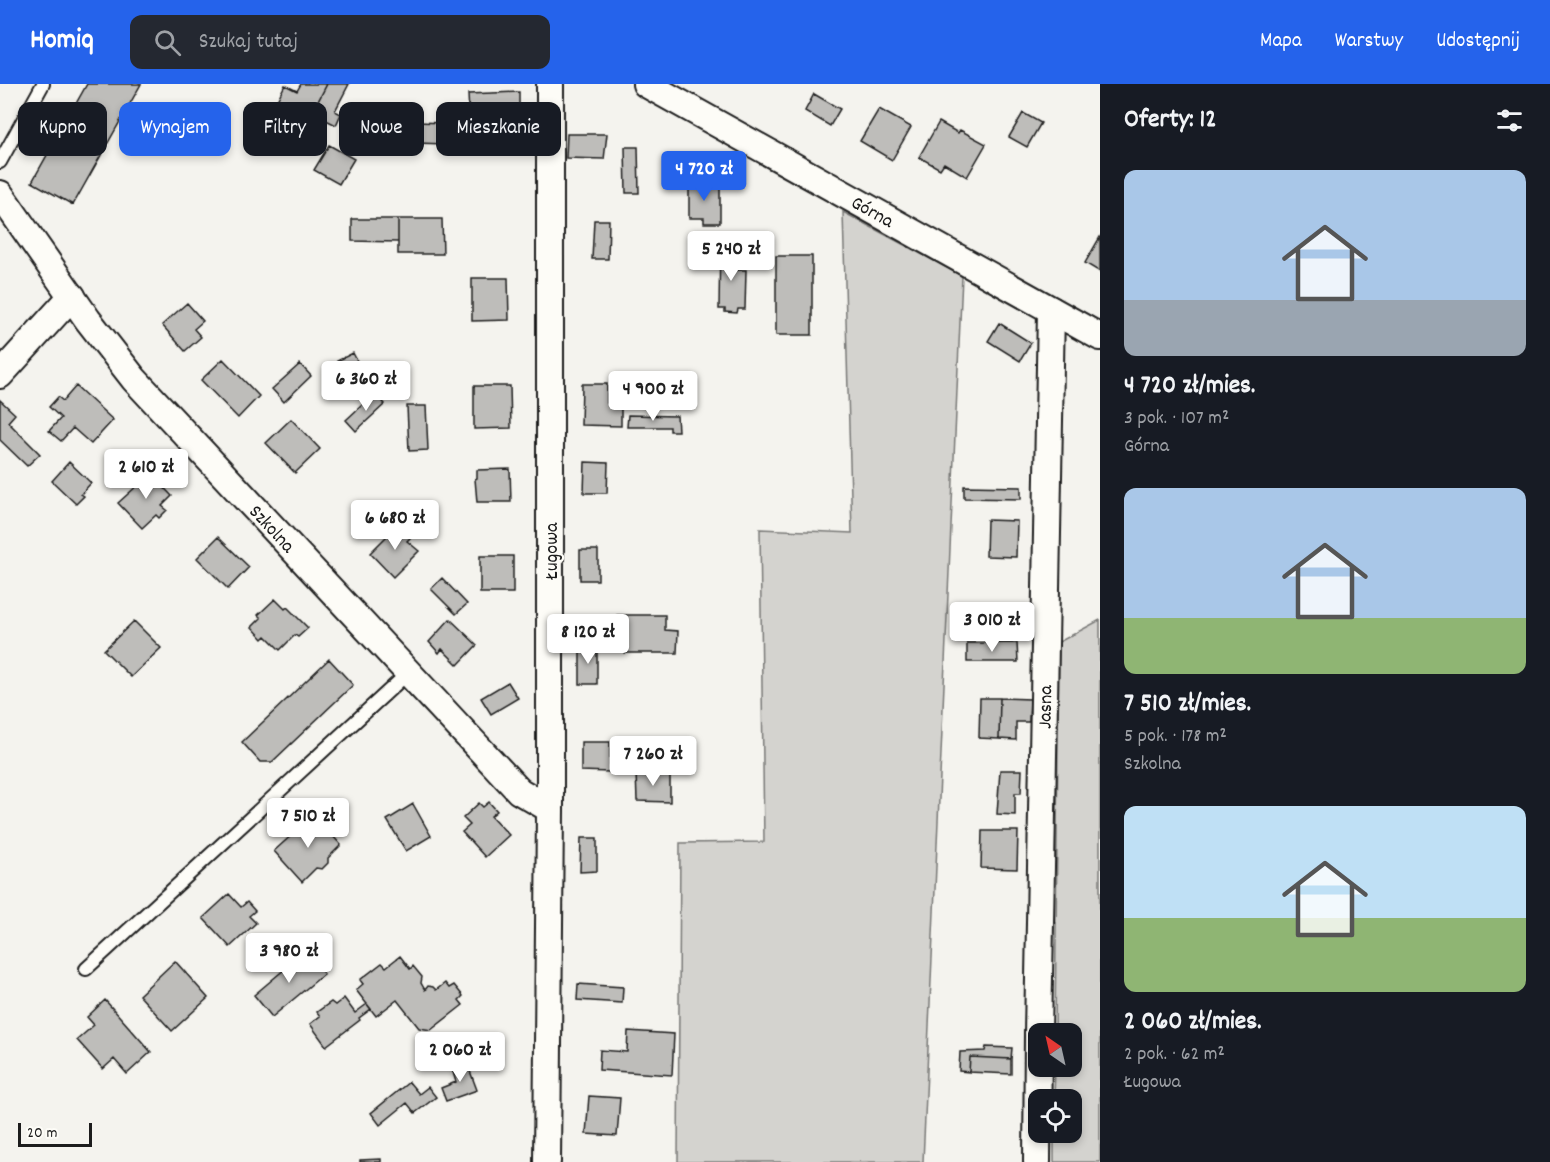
<!DOCTYPE html>
<html lang="pl">
<meta charset="utf-8">
<style>
:root{--surface:#171b24;--page:#242831;--text:#f1f3f6;--muted:#9ea1a6;--accent:#2563eb}
body{margin:0;font-family:Dekko,sans-serif;background:var(--page);color:var(--text);height:100vh;display:flex;flex-direction:column;font-size:22px;white-space:nowrap}
*{box-sizing:border-box;margin:0}
p{font-size:20px;color:var(--muted)}
.icon{flex:none;width:33px;height:33px;fill:none;stroke:currentColor;stroke-width:2;stroke-linecap:round;stroke-linejoin:round}
.map{position:relative;flex:1;overflow:hidden}
.panel{display:flex;flex-direction:column;background:var(--surface);width:450px}
.panel>*{flex:none}
.hud{position:absolute;left:18px;top:18px;width:570px;height:54px;display:flex;gap:12px}
.needle{width:39px;rotate:326deg}
.fabs{position:absolute;left:1028px;top:939px;display:grid;gap:12px}
.fabs a{display:grid;place-items:center;width:54px;height:54px;border-radius:12px;background:var(--surface);box-shadow:0 3px 9px #0003;font-size:30px}
.scale{position:absolute;left:18px;bottom:15px;width:74px;box-sizing:border-box;padding-left:6px;border:3px solid #1c1c1c;border-top:0;font-size:16px;line-height:21px;white-space:nowrap;color:#1c1c1c;-webkit-text-stroke:4px #fdfcf7;paint-order:stroke}
.price{position:absolute;translate:-50% -51px;padding:0 14px;border-radius:6px;background:#fff;color:#222;font-size:20px;line-height:39px;filter:drop-shadow(0 2px 3px #0008)}
.price::after{content:'';position:absolute;left:50%;top:36px;width:18px;height:14px;margin-left:-9px;background:inherit;clip-path:polygon(0 0,100% 0,50% 100%)}
.price.selected{background:var(--accent);color:#fff}
ul{padding:0;list-style:none}
li{display:grid;align-content:center;gap:12px;height:318px;padding:0 24px}
li span{display:grid;place-items:center;height:186px;border-radius:12px;color:#555}
li>.icon{margin-inline-start:auto}
span .icon{width:108px;height:108px;fill:#fffc;stroke-width:1}
li b{font-size:26px}
h2{display:flex;justify-content:space-between;align-items:center;height:72px;padding:0 24px;font-size:26px}
.pill{padding:0 21px;border-radius:12px;background:var(--surface);box-shadow:0 3px 9px #0003;font-size:21px;line-height:54px}
.pill.selected{background:var(--accent);color:#fff}
header{display:flex;align-items:center;gap:36px;box-sizing:border-box;height:84px;padding:0 30px;background:var(--accent);color:#fff}
header strong{font-size:28px}
nav{display:flex;gap:33px;margin-inline-start:auto;font-size:21px}
.search{width:420px;height:54px;background:var(--page);display:flex;align-items:center;gap:15px;box-sizing:border-box;padding:0 21px;border-radius:12px;color:var(--muted);font-size:22px}
main{display:flex;flex:1;min-height:0}
.map>svg:first-child{display:block}
</style>
<header>
<strong>Homiq</strong>
<div class="search"><svg class="icon" aria-label="search" viewBox="0 0 24 24"><circle cx="10" cy="10" r="6"/><path d="M15 15l6 6"/></svg>Szukaj tutaj</div>
<nav><a>Mapa</a><a>Warstwy</a><a>Udostępnij</a></nav>
</header>
<main>
<div class="map">
<svg width="1100" height="1078" viewBox="0 0 1100 1078">
<rect width="100%" height="100%" fill="#f4f3ee"/>
<filter id="ink" filterUnits="userSpaceOnUse"><feTurbulence type="fractalNoise" baseFrequency=".0167" numOctaves="2"/><feDisplacementMap in="SourceGraphic" scale="12" xChannelSelector="R" yChannelSelector="G"/><feConvolveMatrix kernelMatrix="1 2 1 2 8 2 1 2 1" color-interpolation-filters="sRGB"/></filter>
<g filter="url(#ink)">
<!-- green -->
<path fill="#d4d3cf" stroke="#787876" stroke-width="1.5" d="M843,128L962,192L923,1078H678L680,759L764,758L760,445L852,449Z
M1100,536V1078H1054V1049L1071,1048V1016L1054,1015L1055,983L1071,982V950L1055,949L1059,558Z"/>
<!-- building -->
<path fill="#bebdba" stroke="#1c1c1c" stroke-width="1.5" d="M87,0H141L73,121L32,98Z
M301,0H327L312,29L300,23L292,37L272,26L285,1L297,7Z
M327,0H349L335,27L341,30L336,41L312,29Z
M519,8V23H525V36L502,37V24L482,25V29L469,30L468,10Z
M814,10L840,25L830,42L805,27Z
M879,25L911,43L892,76L860,57Z
M1023,29L1041,39L1027,63L1009,53Z
M416,38L446,39V60L416,59Z
M939,38L958,49L960,46L986,60L967,93L944,79L940,85L919,73Z
M567,50H607L604,75L566,74Z
M329,61L354,75L339,100L314,86Z
M625,63H638L639,109H626Z
M689,96H701V102H720V139H704V134H689Z
M352,135H398V158L352,157Z
M398,135H442L443,170H398Z
M594,136H609L608,175H592Z
M1100,153V188L1085,179Z
M720,158L722,160L733,161L732,186H746L745,225H738L737,229L725,228V225H719Z
M776,172H812V251H776Z
M472,194H508L509,236L472,237Z
M187,219L203,237L194,245L201,253L185,267L162,241Z
M999,239L1031,259L1020,277L988,257Z
M353,269L370,302L354,311L337,277Z
M223,275L259,312L238,334L201,296Z
M300,280L311,292L284,318L272,305Z
M582,300H607V319H613V315H621V342L581,341Z
M76,302L113,336L91,360L73,344L61,357L49,347L61,334L49,323L58,313L63,317Z
M474,302H510L511,344L474,345Z
M375,309L385,320L356,347L346,336Z
M0,316L15,330L8,338L40,370L27,382L0,356Z
M407,322H426L428,366L409,367Z
M628,331L677,332L678,347H670V343H627Z
M291,335L320,365L295,389L266,359Z
M69,378L91,399L81,410L84,412L76,420L52,397Z
M585,378L608,379L607,409H584Z
M510,385L511,418H477L475,395L477,394V386Z
M148,387L172,412L162,422L167,426L159,434L156,431L142,444L118,419L139,400L137,398Z
M964,402L1021,403V415L964,414Z
M987,436L1017,437L1016,473L986,472Z
M398,441L411,453L407,457L419,467L393,493L370,469Z
M218,453L249,483L228,505L197,474Z
M580,466H598V496H580Z
M480,472H513V509H480Z
M442,494L467,520L456,530L431,505Z
M275,515L285,525L287,523L308,544L298,553L295,551L280,566L266,552L263,555L252,543L261,534L258,531Z
M617,531H665V546L678,547L677,569H625L624,549L617,548Z
M450,535L477,561L458,581L442,565L439,569L429,558Z
M134,537L161,564L131,593L104,566Z
M967,559H1017L1018,578H967Z
M580,562H597V600H580Z
M329,575L353,601L272,678H260L242,658Z
M508,598L518,614L491,630L481,614Z
M980,614H1000L999,655L979,654Z
M1000,614L1030,615L1029,638H1016V656L999,655Z
M581,658H610V688L581,687Z
M1000,686H1022L1021,709H1015V731L997,730Z
M636,688H670V718L637,717Z
M489,718L497,727L491,732L509,751L485,773L462,748L470,741L463,734L479,719L483,723Z
M413,720L431,752L406,767L387,736Z
M314,731L341,761L328,774V779L322,785L316,784L302,798L274,767Z
M982,747H1018L1017,785L981,784Z
M581,754H597V787L580,788Z
M229,810L241,823L247,818L255,827L249,832L256,839L230,863L203,834Z
M305,868L324,890L272,933L254,911Z
M400,872L410,885L413,882L422,893L421,899L425,906L428,902L433,903L436,906L445,899L449,904L454,901L463,912L459,916L463,921L431,946L419,944L397,916L376,932L356,906L363,900L360,896L382,879L386,883Z
M175,877L208,914L172,947L139,911Z
M578,900L623,903L622,919L577,916Z
M344,914L355,929L367,920L371,925L359,934L360,936L326,962L310,940L320,932L317,928L331,918L335,921Z
M105,916L151,968L127,990L114,975L103,985L77,956L94,941L87,933Z
M628,947L674,950L672,991L599,986L600,966L627,968Z
M986,963L1012,964L1011,975L970,973L969,988L959,987L960,968L985,967Z
M970,973L1011,975V990L969,988Z
M467,979L477,1006L446,1017L441,1004L456,998L452,985Z
M409,998L419,1010L428,1003L436,1013L415,1029L407,1019L380,1041L371,1029Z
M589,1012L620,1014L617,1052L586,1050Z
M381,1075V1078H360V1076Z"/>
<g fill="none" stroke-linecap="round" stroke-linejoin="round">
<defs>
<path id="lane" d="M0,78L43,0
M86,885L408,589"/>
<g id="street">
<path id="s1" d="M646,0L1100,253"/>
<path id="s2" d="M0,110L88,236L134,295L519,707L550,725"/>
<path d="M0,291L72,212"/>
<path id="s3" d="M1038,950L1051,226"/>
<path d="M547,1078L550,725V0"/>
<path d="M1037,1078L1038,952"/>
</g>
</defs>
<!-- lane casing -->
<use href="#lane" stroke="#1c1c1c" stroke-width="16"/>
<!-- street casing -->
<use href="#street" stroke="#1c1c1c" stroke-width="30"/>
<!-- lane -->
<use href="#lane" stroke="#fdfcf7" stroke-width="12"/>
<!-- street -->
<use href="#street" stroke="#fdfcf7" stroke-width="26"/>
</g>
</g>
<g text-anchor="middle" stroke-width="4.5" stroke-linejoin="round" paint-order="stroke">
<!-- street labels -->
<g font-size="20" fill="#1c1c1c" stroke="#fdfcf7">
<text dy="7" stroke="none"><textPath href="#s1" startOffset="260">Górna</textPath></text>
<text dy="7" stroke="none"><textPath href="#s2" startOffset="432">Szkolna</textPath></text>
<text transform="translate(550 467) rotate(-90)" y="7">Ługowa</text>
<text dy="7" stroke="none"><textPath href="#s3" startOffset="327">Jasna</textPath></text>
</g>
</g>
</svg>
<div class="fabs">
<a><svg class="needle" viewBox="-14 -14 28 28"><path d="M0-13l5 13h-10z" fill="#e53935"/><path d="M0 13l5-13h-10z" fill="#9ea1a6"/></svg></a>
<a><svg class="icon" aria-label="locate" viewBox="0 0 24 24"><circle cx="12" cy="12" r="6"/><path d="M12 2v4M12 18v4M2 12h4M18 12h4"/></svg></a>
</div>
<div class="scale">20 m</div>
<b class="price selected" style="left:704px;top:118px">4 720 zł</b>
<b class="price" style="left:731px;top:198px">5 240 zł</b>
<b class="price" style="left:366px;top:328px">6 360 zł</b>
<b class="price" style="left:653px;top:338px">4 900 zł</b>
<b class="price" style="left:146px;top:416px">2 610 zł</b>
<b class="price" style="left:395px;top:467px">6 680 zł</b>
<b class="price" style="left:992px;top:569px">3 010 zł</b>
<b class="price" style="left:588px;top:581px">8 120 zł</b>
<b class="price" style="left:653px;top:703px">7 260 zł</b>
<b class="price" style="left:308px;top:765px">7 510 zł</b>
<b class="price" style="left:289px;top:900px">3 980 zł</b>
<b class="price" style="left:460px;top:999px">2 060 zł</b>
<div class="hud">
<a class="pill">Kupno</a>
<a class="pill selected">Wynajem</a>
<a class="pill">Filtry</a>
<a class="pill">Nowe</a>
<a class="pill">Mieszkanie</a>
</div>
</div>
<section class="panel">
<h2>Oferty: 12<svg class="icon" aria-label="filters" viewBox="0 0 24 24"><path d="M4 7h16M4 17h16"/><circle cx="9" cy="7" r="2"/><circle cx="15" cy="17" r="2"/></svg></h2>
<ul>
<li><span style="background:linear-gradient(#a9c7e8 70%,#9aa5b1 0)"><svg class="icon" aria-label="home" viewBox="0 0 24 24"><path d="M3 11l9-7 9 7M6 9v11h12V9"/></svg></span><div><b>4 720 zł/mies.</b><p>3 pok. · 107 m²</p><p>Górna</p></div></li>
<li><span style="background:linear-gradient(#a9c7e8 70%,#8fb573 0)"><svg class="icon" aria-label="home" viewBox="0 0 24 24"><path d="M3 11l9-7 9 7M6 9v11h12V9"/></svg></span><div><b>7 510 zł/mies.</b><p>5 pok. · 178 m²</p><p>Szkolna</p></div></li>
<li><span style="background:linear-gradient(#bfe0f5 60%,#8fb573 0)"><svg class="icon" aria-label="home" viewBox="0 0 24 24"><path d="M3 11l9-7 9 7M6 9v11h12V9"/></svg></span><div><b>2 060 zł/mies.</b><p>2 pok. · 62 m²</p><p>Ługowa</p></div></li>
</ul>
</section>
</main>
